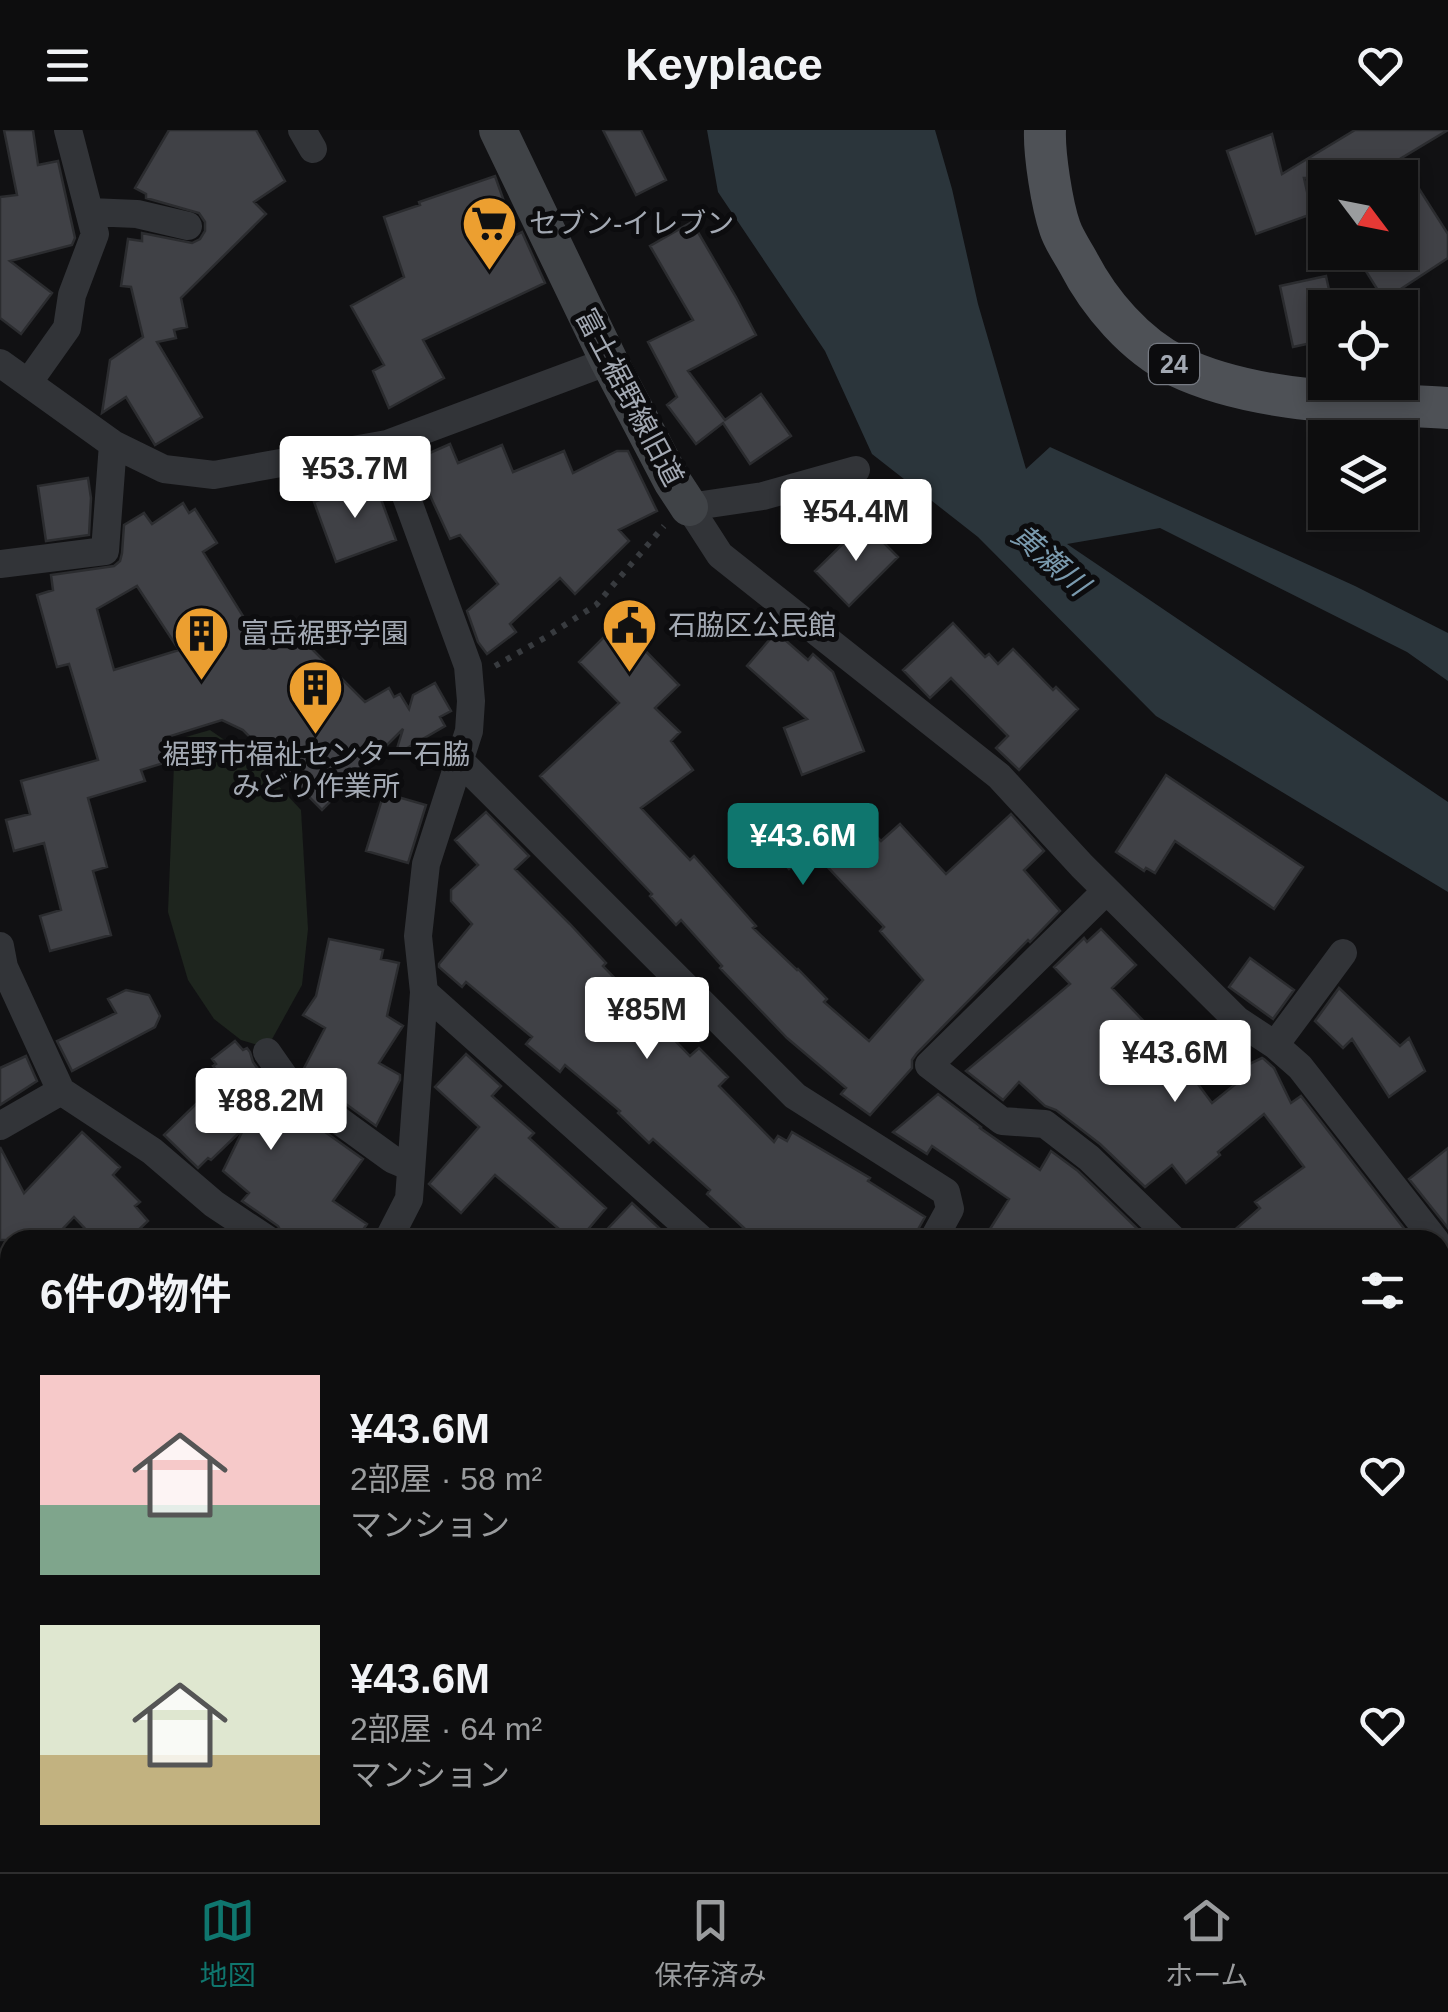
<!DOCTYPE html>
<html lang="ja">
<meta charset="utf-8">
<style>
:root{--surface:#0d0d0e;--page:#161617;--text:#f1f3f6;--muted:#9a9c9e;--line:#2d2d2e;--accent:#0f766e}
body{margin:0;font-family:Helvetica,"Noto Sans JP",sans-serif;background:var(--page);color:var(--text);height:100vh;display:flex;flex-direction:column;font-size:38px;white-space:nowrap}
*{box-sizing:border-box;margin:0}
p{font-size:32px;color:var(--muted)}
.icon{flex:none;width:55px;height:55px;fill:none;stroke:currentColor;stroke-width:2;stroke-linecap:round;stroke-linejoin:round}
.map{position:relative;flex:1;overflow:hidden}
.sheet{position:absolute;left:0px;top:1100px;width:1450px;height:642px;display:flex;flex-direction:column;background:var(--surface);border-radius:30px 30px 0 0;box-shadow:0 5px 15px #0003,0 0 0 2px var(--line)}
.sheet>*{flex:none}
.needle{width:65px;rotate:122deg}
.fabs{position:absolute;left:1308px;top:30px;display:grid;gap:20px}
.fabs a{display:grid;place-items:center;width:110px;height:110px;border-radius:0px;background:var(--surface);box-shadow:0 5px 15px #0003,0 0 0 2px var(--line);font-size:50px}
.price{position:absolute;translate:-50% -85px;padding:0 22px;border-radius:10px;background:#fff;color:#222;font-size:32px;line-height:65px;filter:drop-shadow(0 2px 5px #0008)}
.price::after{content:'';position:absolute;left:50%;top:60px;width:30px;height:22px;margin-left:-15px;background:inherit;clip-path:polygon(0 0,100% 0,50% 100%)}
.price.current{background:var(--accent);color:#fff}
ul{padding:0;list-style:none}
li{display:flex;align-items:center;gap:30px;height:250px;padding:0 40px}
li span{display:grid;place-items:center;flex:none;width:280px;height:200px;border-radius:0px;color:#555}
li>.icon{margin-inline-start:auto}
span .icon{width:120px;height:120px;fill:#fffc;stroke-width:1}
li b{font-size:42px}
h2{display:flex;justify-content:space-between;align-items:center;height:120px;padding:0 40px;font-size:42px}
header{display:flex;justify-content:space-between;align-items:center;height:130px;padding:0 40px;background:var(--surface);font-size:45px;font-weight:700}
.dock{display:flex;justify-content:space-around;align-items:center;height:140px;border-top:2px solid var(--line);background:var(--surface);font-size:28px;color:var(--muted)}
.dock a{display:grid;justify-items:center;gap:5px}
.dock .current{color:var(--accent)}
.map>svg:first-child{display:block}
</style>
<header><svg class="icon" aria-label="menu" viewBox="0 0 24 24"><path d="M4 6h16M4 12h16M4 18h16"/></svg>Keyplace<svg class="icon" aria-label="heart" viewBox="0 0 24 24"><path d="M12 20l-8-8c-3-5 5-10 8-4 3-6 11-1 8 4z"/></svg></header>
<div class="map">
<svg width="1448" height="1742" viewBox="0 0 1448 1742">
<rect width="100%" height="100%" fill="#111113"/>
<!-- green -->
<path fill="#1e251e" d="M210,600L255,631L301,680L308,799L302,855L271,911L261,916L241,910L214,889L188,850L168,782L175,610Z"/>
<!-- water -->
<path fill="#2b353b" d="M707,0H935L952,59L978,174L1026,339L1050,317L1355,456L1448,503V551L1407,522L1160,398L1067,414L1448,672V762L1156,586L978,407L872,324L825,221L718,62Z"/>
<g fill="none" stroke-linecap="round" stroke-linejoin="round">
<!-- stream -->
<path stroke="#2b353b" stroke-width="10" d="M0,1246L10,1250
M356,1732L359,1742"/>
</g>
<!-- building -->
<path fill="#404146" stroke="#2b2c2f" stroke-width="2.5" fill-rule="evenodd" d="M4,0H33L38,35L58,31L75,108L72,115L10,131L52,163L21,204L0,188V67L17,65Z
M169,0H256L285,51L254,72L266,84L181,168L187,197L174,200L176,208L157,212L202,287L155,315L126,267L102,283L110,230L143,207L131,157L121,156L128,109L142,111V103L192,113L200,109L205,101V92L199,83L146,68V64L135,58Z
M603,0H641L666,50L636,65Z
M1355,0H1448L1400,29L1448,104V128L1384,170L1354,122H1400V48H1304L1312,84L1256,104L1227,21L1272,4L1282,44Z
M495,46L516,105L522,102L545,153L423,210L444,248L389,278L373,241L384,235L351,176L404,147L384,87L420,75L419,72Z
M692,92L736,167L756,205L688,241L725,290L761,264L791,306L750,334L723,293L696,314L667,275L677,267L648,212L693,190L650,116Z
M1326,146L1333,178H1325V210L1293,217L1280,156Z
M450,314L458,333L502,315L513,342L564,321L573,343L617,321H628L657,381L619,400L629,411L575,464L560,448L510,494L516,502L487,524L478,512L467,481L498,454L460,405L450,409L416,335L418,334L416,329Z
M88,348L91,368L89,405L46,411L38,356Z
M374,350L396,410L336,432L314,372Z
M183,373L189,383L195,379L217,413L203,422L251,499L282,489L365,572L389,558L394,567L400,564L409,579L413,565L435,553L451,581L440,587L445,596L395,625L403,599L322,680L243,600L222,590L164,608L170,631L141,640L145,651L88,668L107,737L93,741L111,805L50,821L40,786L61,780L44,713L14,721L6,690L30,684L21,651L98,630L69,534L57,537L37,465L53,460L51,445L114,436L120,431L122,423L124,395L144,383L152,394ZM137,456L179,520L114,540L97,479Z
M864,393L898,427L849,476L815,441Z
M618,493L679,555L655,578L680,602L671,611L693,640L641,678L690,730L694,726L756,796L753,798L797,840L798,839L827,869L824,872L869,911L923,850L880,801L884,797L822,731L863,693L881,711L900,694L946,744L1011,684L1044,721L1024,740L1060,781L1030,812L1028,810L917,923L912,930V938L870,985L841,964L846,958L787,908L720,838L722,836L681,790L676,795L650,766L652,764L540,646L619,573L579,532Z
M953,493L985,527L989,524L998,534L1013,519L1053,560L1056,557L1078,579L1019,640L996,618L1008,606L951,548L930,568L903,540Z
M776,502L808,530L813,524L833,542L864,621L802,645L784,598L807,589L747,536Z
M1166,645L1303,737L1274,779L1175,711L1155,743L1146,738L1144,741L1116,722Z
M384,663L426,675L408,733L366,721Z
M781,675L816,715L789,739L754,699Z
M486,682L529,726L515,739L570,794L606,833L603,836L690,926L699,918L728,947L719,956L774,1012L778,1006L787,1011L792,1002L870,1048L868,1051L925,1087L912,1110H757L707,1064L710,1060L653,1009L649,1013L618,983L620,981L565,935L560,942L526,914L532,907L466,852L462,857L439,837V834L472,794L451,771V760L478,735L455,710Z
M1101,799L1136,835L1112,858L1177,926L1212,973L1248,944L1245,936L1262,928L1264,929L1274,938L1291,973L1301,966L1413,1110H1223L1260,1078L1255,1072L1304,1037L1264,984L1218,1022L1220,1025L1186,1053L1172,1035L1145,1057L1100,1014L1056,980L1045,976L1019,952L1003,970L966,941L1070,854L1054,837L1084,808L1087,812Z
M329,809L383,820L381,829L399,833L387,886L403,896L379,933L400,945V950L376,996L302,942L325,898L303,885L316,866Z
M1250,828L1294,860L1273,889L1229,857Z
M1339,858L1400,916L1409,908L1425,941L1389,967L1352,909L1343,918L1315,891Z
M126,860L149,865L160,886L155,897L72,941L57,911L116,883L108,869Z
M235,911L243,920L247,918L250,922L253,932L279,969L363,1029L333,1071L367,1094L356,1110H286L278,1096L242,1071L249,1063L223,1041L244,998L211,1030L208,1028L198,1038L164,1005L223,948L213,936L216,934L212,929Z
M466,924L501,956L492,966L534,1003L529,1008L606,1078L579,1110H572L495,1045L461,1083L429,1054L479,997L435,957Z
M26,926L37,951L0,975V938Z
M938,964L981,997L980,998L1040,1040L1051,1021L1078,1041L1149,1110H983L1009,1069L932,1016L927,1024L893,1002Z
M82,1002L120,1037L113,1045L140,1072L135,1076L148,1091L128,1110H96L74,1087L52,1110H0V1017L24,1063Z
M1448,1018V1098L1409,1049Z
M632,1073L672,1110H597Z"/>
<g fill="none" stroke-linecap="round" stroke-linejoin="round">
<!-- path -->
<path stroke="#383b3f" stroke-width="6" stroke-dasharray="5 8" stroke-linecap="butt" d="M495,536L546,507L596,475L664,396"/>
<!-- street -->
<path stroke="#323438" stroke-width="28" d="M302,0L313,19
M90,82L137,84L188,96
M0,233L113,314L164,339L214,345L387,314L609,231
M28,253L67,198L72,165L95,104L68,0
M387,314L468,536L471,571L469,601L426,734L418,806L424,862L409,1069L388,1110
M856,340L763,366L689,377L720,425L999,646L1082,736L1237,890L1275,915L1300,937L1435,1110
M0,434L105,421L113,314
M461,632L795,966L946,1062L950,1079L933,1110
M1106,761L929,935L1002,991L1045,994L1089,1028L1174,1110
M0,816L4,837L61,961L152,1021L214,1074L268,1110
M424,862L702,1110
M1275,915L1343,823
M267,922L290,955L392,1029L411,1037
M0,996L61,961
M1440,1308L1448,1311
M0,1615L10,1621
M81,1732L83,1742
M453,1732L463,1742
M521,1742L526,1732
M711,1742L718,1732"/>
<!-- secondary -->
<path stroke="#404347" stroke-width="38" d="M498,0L609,231L672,351L689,377"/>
<!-- primary -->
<path stroke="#4e5156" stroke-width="42" d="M1045,0C1044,24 1052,75 1060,98C1064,110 1072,121 1078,132C1099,173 1135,215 1177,236C1256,274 1362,273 1448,278"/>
</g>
<!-- icons -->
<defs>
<symbol id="supermarket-pin" viewBox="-11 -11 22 30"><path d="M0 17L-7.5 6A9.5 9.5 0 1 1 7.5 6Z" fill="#ec9f30" stroke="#0c0c0e"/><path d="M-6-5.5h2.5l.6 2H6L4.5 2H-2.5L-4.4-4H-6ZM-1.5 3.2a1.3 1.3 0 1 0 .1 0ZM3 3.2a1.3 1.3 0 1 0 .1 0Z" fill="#111"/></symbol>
<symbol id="civic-pin" viewBox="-11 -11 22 30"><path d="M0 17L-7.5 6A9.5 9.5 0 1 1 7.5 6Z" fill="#ec9f30" stroke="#0c0c0e"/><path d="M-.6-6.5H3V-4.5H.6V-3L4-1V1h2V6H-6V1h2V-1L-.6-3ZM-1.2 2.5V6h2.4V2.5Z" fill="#111"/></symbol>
<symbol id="building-pin" viewBox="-11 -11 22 30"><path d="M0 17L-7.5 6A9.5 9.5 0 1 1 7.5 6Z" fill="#ec9f30" stroke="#0c0c0e"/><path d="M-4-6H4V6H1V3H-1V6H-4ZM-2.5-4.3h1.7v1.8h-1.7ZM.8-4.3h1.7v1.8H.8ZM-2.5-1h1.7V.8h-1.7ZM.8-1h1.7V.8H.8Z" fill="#111"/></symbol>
</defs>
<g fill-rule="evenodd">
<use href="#supermarket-pin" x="458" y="62" width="63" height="86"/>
<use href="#civic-pin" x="598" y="464" width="63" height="86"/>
<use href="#building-pin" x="170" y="472" width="63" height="86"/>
<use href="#building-pin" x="284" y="526" width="63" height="86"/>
</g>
<g text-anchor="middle" stroke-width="10" stroke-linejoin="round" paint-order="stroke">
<!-- shield labels -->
<rect fill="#0c0c0e" stroke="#767a82" stroke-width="2.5" x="1149" y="214" width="50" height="40" rx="8"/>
<g font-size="25" font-weight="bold" fill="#a3a9b3">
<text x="1174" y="243">24</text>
</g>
<!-- poi labels -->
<g font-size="28" fill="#a3a9b3" stroke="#0c0c0e" text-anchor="start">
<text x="529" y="103">セブン-イレブン</text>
<text x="668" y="505">石脇区公民館</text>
<text x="241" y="513">富岳裾野学園</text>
<text x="316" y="634" text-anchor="middle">裾野市福祉センター石脇<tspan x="316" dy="32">みどり作業所</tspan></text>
</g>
<!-- street labels -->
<g font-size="28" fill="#a3a9b3" stroke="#0c0c0e">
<text transform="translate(630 267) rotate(62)" y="10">富士裾野線旧道</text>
</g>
<!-- water labels -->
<g font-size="30" font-style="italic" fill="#7a9aae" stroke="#0c0c0e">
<text transform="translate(1050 430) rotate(41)" y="10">黄瀬川</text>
</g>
</g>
</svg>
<div class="fabs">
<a><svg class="needle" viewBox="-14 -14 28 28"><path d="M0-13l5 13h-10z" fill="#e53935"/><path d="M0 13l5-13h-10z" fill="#9a9c9e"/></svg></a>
<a><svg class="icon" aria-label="locate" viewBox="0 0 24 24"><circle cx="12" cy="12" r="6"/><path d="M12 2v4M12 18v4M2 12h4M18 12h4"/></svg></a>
<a><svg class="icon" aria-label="layers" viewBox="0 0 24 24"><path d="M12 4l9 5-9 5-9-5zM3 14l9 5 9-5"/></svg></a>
</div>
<b class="price" style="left:355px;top:391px">¥53.7M</b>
<b class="price" style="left:856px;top:434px">¥54.4M</b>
<b class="price current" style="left:803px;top:758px">¥43.6M</b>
<b class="price" style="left:647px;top:932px">¥85M</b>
<b class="price" style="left:1175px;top:975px">¥43.6M</b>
<b class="price" style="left:271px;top:1023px">¥88.2M</b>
<section class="sheet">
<h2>6件の物件<svg class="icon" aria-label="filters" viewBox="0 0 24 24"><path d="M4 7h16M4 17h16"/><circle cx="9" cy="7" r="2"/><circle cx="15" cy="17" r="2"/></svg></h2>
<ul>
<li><span style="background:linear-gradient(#f6c9c9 65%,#7fa58c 0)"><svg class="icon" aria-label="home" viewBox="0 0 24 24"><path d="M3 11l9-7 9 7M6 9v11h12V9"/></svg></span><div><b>¥43.6M</b><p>2部屋 · 58 m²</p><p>マンション</p></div><svg class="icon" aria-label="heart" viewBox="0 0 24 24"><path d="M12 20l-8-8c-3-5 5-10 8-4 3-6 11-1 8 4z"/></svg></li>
<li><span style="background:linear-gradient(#dfe7d0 65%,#c2b280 0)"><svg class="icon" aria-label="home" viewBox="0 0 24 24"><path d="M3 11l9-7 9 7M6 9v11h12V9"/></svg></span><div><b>¥43.6M</b><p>2部屋 · 64 m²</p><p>マンション</p></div><svg class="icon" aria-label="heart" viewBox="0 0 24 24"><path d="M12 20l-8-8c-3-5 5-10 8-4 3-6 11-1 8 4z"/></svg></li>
</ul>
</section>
</div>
<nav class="dock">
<a class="current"><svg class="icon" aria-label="map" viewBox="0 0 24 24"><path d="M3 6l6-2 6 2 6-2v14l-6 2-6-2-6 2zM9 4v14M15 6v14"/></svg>地図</a>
<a><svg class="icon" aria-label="saved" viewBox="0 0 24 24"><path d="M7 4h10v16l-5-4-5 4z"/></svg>保存済み</a>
<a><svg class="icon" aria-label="home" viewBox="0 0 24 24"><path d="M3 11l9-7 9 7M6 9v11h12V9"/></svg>ホーム</a>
</nav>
